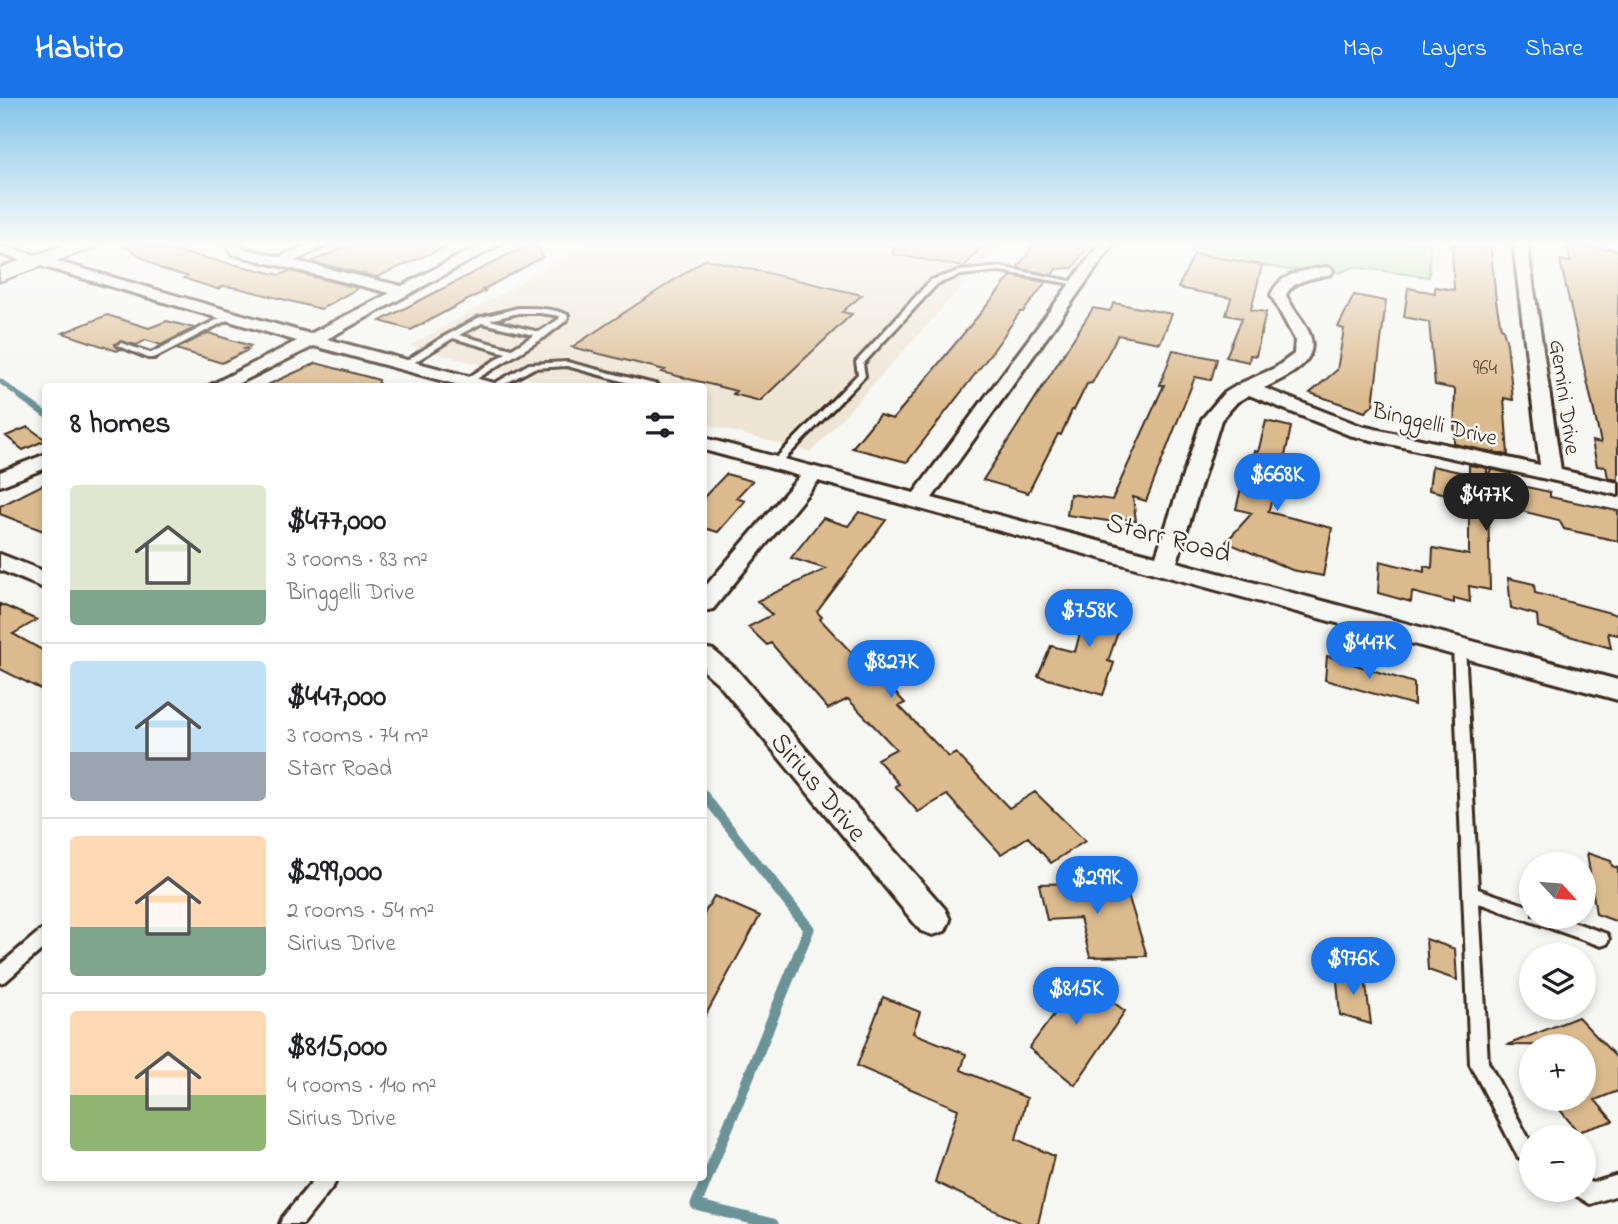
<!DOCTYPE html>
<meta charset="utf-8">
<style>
:root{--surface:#fff;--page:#f2f2f2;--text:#202124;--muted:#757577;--line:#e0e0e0;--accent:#1a73e8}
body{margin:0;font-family:"Indie Flower",sans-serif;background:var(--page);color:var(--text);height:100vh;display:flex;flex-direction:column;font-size:26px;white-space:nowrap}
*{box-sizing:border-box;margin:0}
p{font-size:23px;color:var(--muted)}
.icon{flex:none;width:38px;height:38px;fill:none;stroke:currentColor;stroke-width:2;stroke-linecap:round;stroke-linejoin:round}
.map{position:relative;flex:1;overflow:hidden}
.sheet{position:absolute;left:42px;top:285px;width:665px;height:798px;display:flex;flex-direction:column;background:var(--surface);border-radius:7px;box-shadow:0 4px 10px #0003}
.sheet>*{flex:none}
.needle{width:46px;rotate:116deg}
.tools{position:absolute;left:1519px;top:754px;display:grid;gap:14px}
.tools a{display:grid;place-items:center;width:77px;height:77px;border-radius:50%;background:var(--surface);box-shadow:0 4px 10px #0003;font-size:35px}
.price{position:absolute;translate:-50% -60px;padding:0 16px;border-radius:24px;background:var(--accent);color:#fff;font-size:23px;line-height:46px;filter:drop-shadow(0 2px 4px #0008)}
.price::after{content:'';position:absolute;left:50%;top:42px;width:21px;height:16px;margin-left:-10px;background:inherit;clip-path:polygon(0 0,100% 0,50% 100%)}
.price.current{background:#222;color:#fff}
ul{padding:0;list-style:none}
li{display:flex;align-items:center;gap:21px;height:175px;padding:0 28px}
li+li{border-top:2px solid var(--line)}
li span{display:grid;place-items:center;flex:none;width:196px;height:140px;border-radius:7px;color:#555}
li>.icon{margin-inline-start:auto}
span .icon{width:84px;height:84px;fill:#fffc;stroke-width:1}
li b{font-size:30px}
h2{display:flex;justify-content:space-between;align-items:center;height:84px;padding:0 28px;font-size:30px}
header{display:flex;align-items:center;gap:42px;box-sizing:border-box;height:98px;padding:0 35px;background:var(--accent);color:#fff}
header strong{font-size:33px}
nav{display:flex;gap:38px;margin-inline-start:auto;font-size:24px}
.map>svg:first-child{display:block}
</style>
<header>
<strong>Habito</strong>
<nav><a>Map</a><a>Layers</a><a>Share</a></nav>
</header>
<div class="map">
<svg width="1618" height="1126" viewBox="0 0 1618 1126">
<rect width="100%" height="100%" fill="#f6f6f2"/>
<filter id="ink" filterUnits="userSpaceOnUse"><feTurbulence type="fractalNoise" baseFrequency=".0143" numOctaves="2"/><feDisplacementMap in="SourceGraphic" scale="14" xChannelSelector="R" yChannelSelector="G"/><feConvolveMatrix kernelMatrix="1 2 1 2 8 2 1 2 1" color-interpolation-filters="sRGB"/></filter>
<g filter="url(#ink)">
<!-- built -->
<path fill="#eee4d4" d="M590,145H1002L811,354L704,326V289H563L410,248Z"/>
<!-- green -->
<path fill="#b8e19e" stroke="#7a865e" stroke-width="2" d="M1194,145H1430L1429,179L1354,169L1339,175L1330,168L1288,172L1190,154Z"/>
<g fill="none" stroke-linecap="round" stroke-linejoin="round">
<!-- stream-far3 -->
<path stroke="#6c9498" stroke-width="5" d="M0,283L24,301"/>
<!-- stream-far2 -->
<path stroke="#6c9498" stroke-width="6" d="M21,299L46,317"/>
<!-- stream-far1 -->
<path stroke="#6c9498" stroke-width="9" d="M704,697L763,773"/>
<!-- stream -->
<path stroke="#6c9498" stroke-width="11" d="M762,771L809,831L696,1107L773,1126"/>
</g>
<!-- building -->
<path fill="#dbba8e" stroke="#3b2a1e" stroke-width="2" d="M120,145H140L280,177L290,173L358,190L321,211L238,190L224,188L217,191L183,180L187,178L161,171Z
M355,145H454L377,179L311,164Z
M531,145H536L543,159L482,192L485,193L411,232L380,223Z
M894,145H985L964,169L893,156Z
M1035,145H1090L1073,170L1056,171L1052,177L1017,170Z
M1565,145L1618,152V382L1608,380L1606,369L1597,368L1592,343L1601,345L1560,162L1571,164Z
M1452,146L1491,151L1496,203L1501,230L1503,231L1507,246L1513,302L1504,300L1508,357L1454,346L1455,291L1435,287L1429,224L1404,219L1408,190L1435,195V189L1454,192Z
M1194,156L1262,167L1251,212L1266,214L1256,258L1250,257L1249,264L1226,259L1242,220L1226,217L1231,200L1178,190Z
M706,161L862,197L842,214L852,216L760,303L733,296L736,293L662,274L665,272L572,249Z
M1011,178L1046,184L1023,214H1020L993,253L907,364L852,350L879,317L893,321Z
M1354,197L1386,203L1373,307L1365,314L1310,295L1337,272L1344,231L1338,229Z
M1114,205L1172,216L1160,245L1118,237L1092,285L1087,286L1074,312H1072L1061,337L1058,336L1028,395L983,382L1093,210L1110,213Z
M107,217L149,230L167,223L194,230L161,247L146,242L137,247L120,243L115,246L121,251L117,253L63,235Z
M208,235L251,248L244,251L248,252L222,265L176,251Z
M1173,252L1217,261L1211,282L1195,279L1146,403L1133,399L1136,423L1115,420V424L1067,417L1070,396L1112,402L1164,287H1160Z
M316,265L379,282L378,289H263Z
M1266,323L1291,329L1283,368L1268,414L1332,430L1323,478L1292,472L1226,444L1252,415L1236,411L1249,357L1254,358L1255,353L1258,354Z
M28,329L46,342L23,352L6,338Z
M1469,367L1487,370V380L1491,371L1511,376L1512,386L1550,394V399L1618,413V443L1564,431L1559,422L1488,405L1490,492L1469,488L1470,504L1454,500V505L1412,494L1411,504L1378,495L1380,463L1424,474V468L1432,470L1433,450L1469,457V401L1429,392L1432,368L1469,376Z
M726,376L752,383L736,400L745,403L718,434L704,430V399Z
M46,385V434L0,416V408Z
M859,414L886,422L817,514L822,519L820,521L864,568L868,566L905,605L899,608L949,659L956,655L1009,710L1035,694L1085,743L1051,765L1028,739L1001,756L947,697L918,714L895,688L899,686L877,661L896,651L848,601L828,611L771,545L767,547L748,529L772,517L757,503L826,471L791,460L823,420L848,428Z
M1508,480L1534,486L1535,495L1618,517V537L1608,535L1611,550L1538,529L1537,517L1511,510Z
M1090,497L1128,505L1108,563L1114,565L1103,597L1038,578L1051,548L1075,554Z
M0,506L37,522L13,536L46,554V594L0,571Z
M1327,558L1414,585V607L1325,582Z
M1587,755L1611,763L1612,768L1618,770V824L1596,816Z
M1124,784L1147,858L1090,859L1080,820L1047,822L1039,786Z
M714,798L760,818L704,920V816Z
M1426,841L1455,851L1457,882L1428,872Z
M1068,871L1125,913L1075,987L1029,950L1061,907L1048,897Z
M1336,871L1365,879L1371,926L1340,917Z
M883,899L920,914L913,935L966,956L961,972L1027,1000L1016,1041L1054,1058L1038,1126H1023L935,1084L958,1011L857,968Z
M1578,919L1618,961V993L1595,1002L1613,1023L1578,1034L1551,1001H1584V948L1507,947Z"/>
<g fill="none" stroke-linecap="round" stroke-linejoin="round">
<defs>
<path id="service" d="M1000,169L1081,185L1077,187L1000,173L961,177L937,186L863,266L865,278L779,367H773V363L858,276L856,264L931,182L960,173Z
M518,210C535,210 553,210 568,217L567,222L545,239L470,285L463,283L506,255L453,240L407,269L400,267L440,241L478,220ZM518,215H540L560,218L559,221L539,234L490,222ZM482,225L534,237L512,251L459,237Z
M228,216L235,218L154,260H148L117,247L121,245L151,255Z
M567,264L658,287L659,289H644L567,268L534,270L499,289H488L529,266Z
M1459,544L1465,548L1478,791L1531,809V819H1559L1607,836L1609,841L1607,846L1601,848L1479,805L1488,964L1531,1045V1065L1518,1059L1470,966L1453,548Z
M46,831V848L6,883L0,885V867L40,833Z
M1618,1077V1097L1590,1106L1577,1098L1575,1092H1584V1081L1592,1085Z
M315,1080H337L334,1087L303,1126H280L283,1119Z"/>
<path id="minor" d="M225,145H239L242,150L279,159L311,145H330L295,163L402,188L484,145H502L327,241L494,285L497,289H466L314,248L231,289H207L297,243L0,156V147L310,236L390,195L232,156Z
M1100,145H1114L932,400L1156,458L1202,321L1223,296L1241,285L1275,270L1294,256L1295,242L1271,197C1280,174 1305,173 1326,169L1331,170L1333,173L1331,176C1316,180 1293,181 1286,197C1291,209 1300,218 1306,229C1326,262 1289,278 1264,290L1361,328L1540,367L1513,145H1527L1561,372L1618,385V397L1349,337L1249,297L1237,304L1221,322L1177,464L1618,582V602L818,383L713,511L704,513V490L800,378L704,352V340L914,395Z
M46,356V370L0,388V374Z
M0,456L46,474V491L0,472Z
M704,550L713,552L736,571L945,811L950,822L945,833L933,837L921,833L718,585L704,573Z"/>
<path id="secondary" d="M69,145H98L95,149L0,183V170Z"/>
</defs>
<!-- service casing -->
<use href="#service" stroke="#3b2a1e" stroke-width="6"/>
<!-- minor casing -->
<use href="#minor" stroke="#3b2a1e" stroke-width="6"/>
<!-- secondary casing -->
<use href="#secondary" stroke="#3b2a1e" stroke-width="5"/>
<!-- service -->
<use href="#service" fill="#f6f6f2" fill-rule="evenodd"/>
<!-- minor -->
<use href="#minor" fill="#f6f6f2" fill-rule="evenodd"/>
<!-- secondary -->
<use href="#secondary" fill="#f6f6f2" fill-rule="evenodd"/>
</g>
</g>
<!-- sky -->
<linearGradient id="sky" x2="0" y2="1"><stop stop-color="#83c4e9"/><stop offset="0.48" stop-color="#fbfbf9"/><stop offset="1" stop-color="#fbfbf9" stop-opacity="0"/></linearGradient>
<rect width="1618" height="303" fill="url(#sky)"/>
<g text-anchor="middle" stroke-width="5" stroke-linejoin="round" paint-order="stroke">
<!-- far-number labels -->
<g font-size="21" fill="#634e3a">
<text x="1485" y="276">964</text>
</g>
<!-- far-street labels -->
<g font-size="23" fill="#3b2a1e" stroke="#f6f6f2">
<text transform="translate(1566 299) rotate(82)" y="8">Gemini Drive</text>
<text transform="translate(1435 325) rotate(13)" y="8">Binggelli Drive</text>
</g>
<!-- street labels -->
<g font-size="28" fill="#3b2a1e" stroke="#f6f6f2">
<text transform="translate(1169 438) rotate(15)" y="10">Starr Road</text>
<text transform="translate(820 688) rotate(50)" y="10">Sirius Drive</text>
</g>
</g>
</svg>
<div class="tools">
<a><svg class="needle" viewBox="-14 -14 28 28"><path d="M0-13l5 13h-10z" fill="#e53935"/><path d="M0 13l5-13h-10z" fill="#757577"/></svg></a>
<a><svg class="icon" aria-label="layers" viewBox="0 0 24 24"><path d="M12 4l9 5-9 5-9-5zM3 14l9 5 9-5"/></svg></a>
<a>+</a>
<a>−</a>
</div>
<b class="price" style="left:1277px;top:415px">$668K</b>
<b class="price current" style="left:1486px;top:435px">$477K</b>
<b class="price" style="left:1089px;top:551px">$758K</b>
<b class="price" style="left:1369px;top:583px">$447K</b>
<b class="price" style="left:891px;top:602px">$827K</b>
<b class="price" style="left:1097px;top:818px">$299K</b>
<b class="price" style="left:1353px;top:899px">$976K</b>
<b class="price" style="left:1076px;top:929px">$815K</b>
<section class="sheet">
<h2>8 homes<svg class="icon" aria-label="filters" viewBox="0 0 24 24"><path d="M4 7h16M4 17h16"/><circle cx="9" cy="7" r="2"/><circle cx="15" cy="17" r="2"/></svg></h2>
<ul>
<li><span style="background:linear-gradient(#dfe7d0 75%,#7fa58c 0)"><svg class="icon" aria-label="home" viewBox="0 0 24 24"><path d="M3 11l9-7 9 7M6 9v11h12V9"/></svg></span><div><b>$477,000</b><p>3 rooms · 83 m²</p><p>Binggelli Drive</p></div></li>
<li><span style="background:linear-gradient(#bfe0f5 65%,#9aa5b1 0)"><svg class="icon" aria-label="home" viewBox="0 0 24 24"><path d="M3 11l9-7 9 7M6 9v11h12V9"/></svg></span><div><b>$447,000</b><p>3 rooms · 74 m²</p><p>Starr Road</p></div></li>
<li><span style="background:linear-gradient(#ffd9b3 65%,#7fa58c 0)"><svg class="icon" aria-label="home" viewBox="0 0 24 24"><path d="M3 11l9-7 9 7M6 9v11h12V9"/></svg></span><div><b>$299,000</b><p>2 rooms · 54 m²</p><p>Sirius Drive</p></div></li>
<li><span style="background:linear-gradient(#ffd9b3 60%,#8fb573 0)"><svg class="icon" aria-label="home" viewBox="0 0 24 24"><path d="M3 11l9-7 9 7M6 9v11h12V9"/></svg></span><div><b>$815,000</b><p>4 rooms · 140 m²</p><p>Sirius Drive</p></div></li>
</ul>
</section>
</div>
